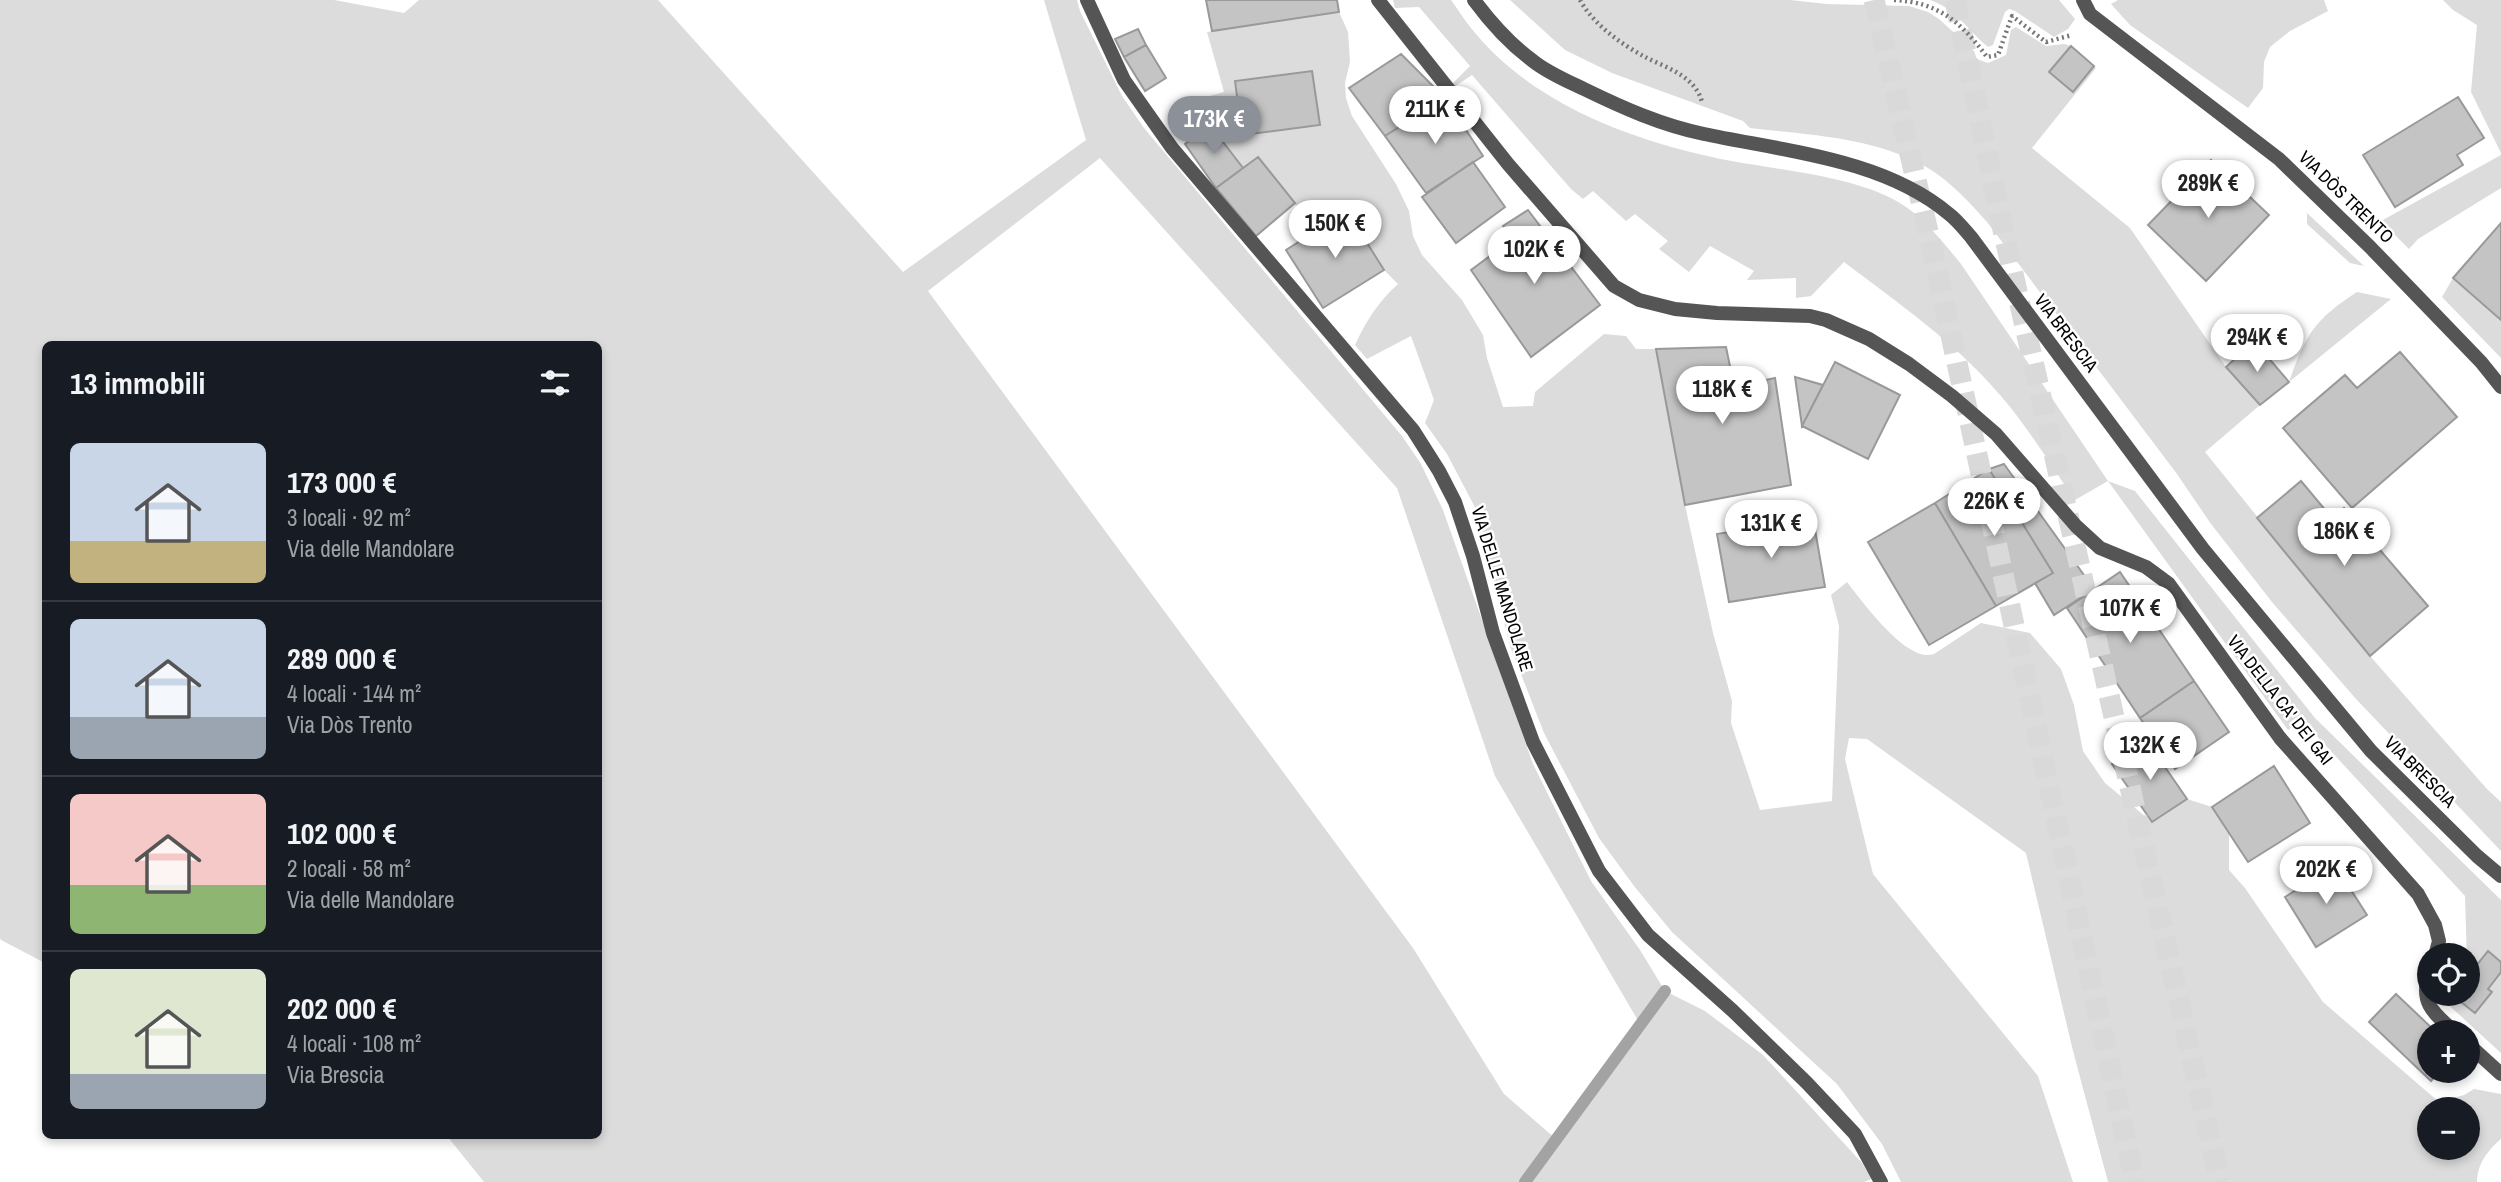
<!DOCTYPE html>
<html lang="it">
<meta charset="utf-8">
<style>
:root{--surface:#171b24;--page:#242831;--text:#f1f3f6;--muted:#9ea1a6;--line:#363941;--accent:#8c9099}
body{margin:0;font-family:"Archivo Narrow",sans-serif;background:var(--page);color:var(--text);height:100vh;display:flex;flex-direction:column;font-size:26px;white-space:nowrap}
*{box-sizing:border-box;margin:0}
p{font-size:23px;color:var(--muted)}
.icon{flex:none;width:38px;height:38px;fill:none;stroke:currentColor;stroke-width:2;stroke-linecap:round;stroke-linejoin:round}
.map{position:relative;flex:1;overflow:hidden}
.details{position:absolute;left:42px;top:341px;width:560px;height:798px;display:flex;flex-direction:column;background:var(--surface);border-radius:10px;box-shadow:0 4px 10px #0003}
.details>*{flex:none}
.controls{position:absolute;left:2417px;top:943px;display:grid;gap:14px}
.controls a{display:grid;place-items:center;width:63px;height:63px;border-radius:50%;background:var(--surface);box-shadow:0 4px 10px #0003;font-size:35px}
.price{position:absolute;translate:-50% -60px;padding:0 16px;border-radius:24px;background:#fff;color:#222;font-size:23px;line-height:46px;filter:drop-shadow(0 2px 4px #0008)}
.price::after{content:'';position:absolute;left:50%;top:42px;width:21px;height:16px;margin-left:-10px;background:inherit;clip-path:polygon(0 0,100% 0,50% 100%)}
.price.selected{background:var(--accent);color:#fff}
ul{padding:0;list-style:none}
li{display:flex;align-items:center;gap:21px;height:175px;padding:0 28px}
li+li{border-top:2px solid var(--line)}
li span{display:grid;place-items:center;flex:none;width:196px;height:140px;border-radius:10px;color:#555}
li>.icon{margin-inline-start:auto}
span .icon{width:84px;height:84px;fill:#fffc;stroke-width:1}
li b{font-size:30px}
h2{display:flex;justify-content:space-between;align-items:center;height:84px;padding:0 28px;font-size:30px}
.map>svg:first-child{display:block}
</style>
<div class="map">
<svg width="2501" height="1182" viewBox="0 0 2501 1182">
<rect width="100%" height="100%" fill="#fff"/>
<!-- green -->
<path fill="#dcdcdc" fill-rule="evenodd" d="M0,0H334L404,13L419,0H658L903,272L1086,140L1044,0H1077L1080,11L1122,96L1144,128L1402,436L1421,464L1443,510L1533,764L1591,881L1640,950L1665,991L1705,1011L1763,1055L1862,1163L1872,1179L1864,1182H484L447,1136H598V345H46L45,963L3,941L0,939ZM1100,158L1397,488L1495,776L1640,1024L1556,1139L1504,1094L1413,948L928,291Z
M1393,0H1451C1459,11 1467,24 1476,34C1534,103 1626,138 1712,157C1768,170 1859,174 1906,207C1927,222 1944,243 1961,264L2108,481L2135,491L2315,718L2501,900V1053L2440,997V994H2468L2465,896L2302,720L2288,730L2108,481L2075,500C2051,466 2028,427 2000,395C1956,343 1898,303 1844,262L1811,296L1796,298V278L1747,280L1754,271L1710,246L1689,272L1659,249L1668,241L1635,214L1626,221L1593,191L1583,199L1571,189L1472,75L1454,87L1452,84L1470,66L1419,7L1395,8Z
M1510,0H1790L1827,4L1909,6L1928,12L1939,19L1974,51L1977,59L1988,63L2006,55L2011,30L2016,27L2046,46L2064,44L2071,46L2096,68L2032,148L2130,228L2226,367L2260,405L2205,452L2370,656L2487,789L2501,802V851L2356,699L2272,602L2211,524L2177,474L1987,222C1969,202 1951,182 1928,168C1875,137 1809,135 1750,128L1743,121L1612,73L1565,50Z
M1930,0H2059L2075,19L2068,29L2054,37L2015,11L2009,9L2005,12L1993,45L1988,47C1966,29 1958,10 1930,0Z
M2118,0H2324L2328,11L2290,31L2270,47L2264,62L2263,88L2248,108L2130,25L2111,4Z
M2443,0H2501V153L2471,92L2477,25L2453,10Z
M1339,12L1348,32L1350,62L1345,83L1346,98L1352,116L1396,184L1409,211L1413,236L1422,255L1462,300L1483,335L1487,358L1503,407L1533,406L1535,392L1604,334L1626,336L1636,349H1656L1685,505L1713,633L1732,701L1731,723L1760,810L1832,801L1839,626L1831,595L1847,582C1862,601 1907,664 1934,654L1981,623L2030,633L2061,669L2074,705L2083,751L2105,783L2152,822L2187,799L2212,807L2229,833V870L2245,888L2323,1002L2439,1102L2464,1095L2474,1089L2501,1094V1139C2488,1150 2477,1164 2477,1182H2108L2073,1051L2026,853L1867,739L1849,738L1845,759L1873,874L2038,1076L2073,1182H1901L1882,1144L1837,1084L1672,932L1634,886L1599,838L1544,733L1510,646L1478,513L1447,454L1425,423L1434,400L1411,336L1367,359L1355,345C1366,321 1378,302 1398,284L1384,270L1347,212L1316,231L1258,157L1243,168L1210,125L1184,103L1224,92L1207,32ZM2429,1110H2468V1148H2429Z
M2501,155V188L2418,239L2409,249L2381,221Z
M2307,214V213L2364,266L2350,263L2307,224Z
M2453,278L2501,320V358L2442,297Z
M2357,292L2391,299L2289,382C2306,334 2314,320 2357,292Z"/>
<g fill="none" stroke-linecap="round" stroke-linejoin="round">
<!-- stream -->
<path stroke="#a3a3a3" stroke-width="12" d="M1525,1182L1665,991"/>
</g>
<!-- building -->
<path fill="#c4c4c4" stroke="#999" stroke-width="2" d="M1206,0H1337L1339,12L1212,31Z
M1138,29L1146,45L1124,57L1115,39Z
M1146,45L1166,78L1145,91L1124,57Z
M2071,46L2094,66L2073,92L2049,72Z
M1401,54L1445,98L1385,136L1349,88Z
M1312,71L1320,125L1242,135L1235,81Z
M2458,97L2484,138L2457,155L2463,165L2395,207L2363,155Z
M1445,98L1483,156L1426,193L1385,136Z
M1210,125L1243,168L1216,188L1185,144Z
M1258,157L1295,203L1256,236L1216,188Z
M2211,160L2269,215L2206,281L2148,225Z
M1473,162L1505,207L1456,243L1422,197Z
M1528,210L1600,305L1531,357L1471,270L1513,239L1503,226Z
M1347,211L1384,270L1323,308L1286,250Z
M2501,223V320L2453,278Z
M2254,341L2289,382L2260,405L2226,367Z
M1726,347L1732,376L1754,372L1757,382L1775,378L1791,485L1685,505L1656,349Z
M2400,352L2457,417L2352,508L2283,428L2345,375L2357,388Z
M1835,362L1900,395L1868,459L1802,426Z
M1795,377L1823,385L1802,426Z
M2004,464L2094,589L2054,615L2035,583L2053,573L1989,469Z
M1989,469L2053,573L1996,606L1935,503Z
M2301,481L2332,518L2344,508L2428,606L2370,656L2257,518Z
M1935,503L1996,606L1929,645L1868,542Z
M1813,518L1825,587L1729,602L1717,534Z
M2120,572L2194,681L2140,718L2067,608Z
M2194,681L2229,732L2175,769L2140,718Z
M2147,741L2187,799L2152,822L2112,764Z
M2274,766L2310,823L2248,862L2212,807Z
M2335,865L2367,915L2316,947L2285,897Z
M2488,951L2501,962V972L2488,989L2492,992L2475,1013L2451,994H2468V966L2471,962L2476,966Z
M2396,994L2436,1032H2429V1071H2440L2431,1081L2369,1022Z"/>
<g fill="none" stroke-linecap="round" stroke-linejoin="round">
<!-- motorway-tunnel -->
<path stroke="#d9d9d9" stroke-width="21" stroke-dasharray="21 10" stroke-linecap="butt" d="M1874,0L1934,257L2135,1182
M1955,0L2001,221L2220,1182"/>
<!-- path -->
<path stroke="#777" stroke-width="4.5" stroke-dasharray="2 3.5" stroke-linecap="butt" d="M1580,0C1593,24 1621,44 1645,57C1667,68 1695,76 1702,102
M1894,0C1938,2 1961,22 1987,57L1998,55L2012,16L2046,42L2072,35"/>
<!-- service -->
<path stroke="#555" stroke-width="14" d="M1378,0L1508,164L1614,286L1639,300L1675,309L1717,313L1810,316L1826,320L1869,339L1909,364L1952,396L1996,434L2076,526L2100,548L2146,567L2169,584L2280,738L2418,894L2435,925L2439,941L2435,956
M2429,974C2419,1004 2435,1014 2455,1032
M2468,1044L2501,1074"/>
<!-- minor -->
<path stroke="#555" stroke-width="14" d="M1087,0L1124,80L1172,148L1413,430L1439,471L1455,502L1473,556L1493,633L1533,742L1599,871L1648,935L1733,1011L1807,1083L1855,1134L1881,1182
M2083,0L2090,14L2279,159L2370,247L2481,362L2501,387"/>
<!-- tertiary -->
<path stroke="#555" stroke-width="14" d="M1474,0C1491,23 1510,44 1533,61C1548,73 1567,81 1584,89C1623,108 1661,125 1704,134C1784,151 1884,159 1949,214C1957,220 1964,229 1971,237L2203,549L2371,751L2477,856L2501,876"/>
</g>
<g text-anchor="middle" stroke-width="5" stroke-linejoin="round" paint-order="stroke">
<!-- street labels -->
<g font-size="18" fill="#000" stroke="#fff">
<text transform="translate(2346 197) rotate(44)" y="6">VIA DÒS TRENTO</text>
<text transform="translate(2066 333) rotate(53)" y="6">VIA BRESCIA</text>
<text transform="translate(1502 589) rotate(73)" y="6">VIA DELLE MANDOLARE</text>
<text transform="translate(2280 700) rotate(52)" y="6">VIA DELLA CA' DEI GAI</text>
<text transform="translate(2420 772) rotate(45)" y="6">VIA BRESCIA</text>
</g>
</g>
</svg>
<div class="controls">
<a><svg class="icon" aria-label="locate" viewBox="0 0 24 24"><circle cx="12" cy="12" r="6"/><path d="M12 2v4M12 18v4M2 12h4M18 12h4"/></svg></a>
<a>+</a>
<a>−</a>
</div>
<b class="price" style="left:1435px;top:146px">211K €</b>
<b class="price selected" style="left:1214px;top:156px">173K €</b>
<b class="price" style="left:2208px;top:220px">289K €</b>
<b class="price" style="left:1335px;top:260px">150K €</b>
<b class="price" style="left:1534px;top:286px">102K €</b>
<b class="price" style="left:2257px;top:374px">294K €</b>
<b class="price" style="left:1722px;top:426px">118K €</b>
<b class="price" style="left:1994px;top:538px">226K €</b>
<b class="price" style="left:1771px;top:560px">131K €</b>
<b class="price" style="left:2344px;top:568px">186K €</b>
<b class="price" style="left:2130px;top:645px">107K €</b>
<b class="price" style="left:2150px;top:782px">132K €</b>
<b class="price" style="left:2326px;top:906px">202K €</b>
<section class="details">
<h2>13 immobili<svg class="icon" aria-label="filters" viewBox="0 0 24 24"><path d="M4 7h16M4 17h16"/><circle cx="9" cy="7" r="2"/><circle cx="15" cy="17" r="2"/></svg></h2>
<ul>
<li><span style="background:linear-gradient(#c9d6e8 70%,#c2b280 0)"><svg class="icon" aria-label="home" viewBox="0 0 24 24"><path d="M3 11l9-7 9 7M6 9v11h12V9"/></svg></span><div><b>173 000 €</b><p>3 locali · 92 m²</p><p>Via delle Mandolare</p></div></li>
<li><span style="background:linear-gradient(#c9d6e8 70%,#9aa5b1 0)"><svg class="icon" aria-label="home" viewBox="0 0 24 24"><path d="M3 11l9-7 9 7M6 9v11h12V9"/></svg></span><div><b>289 000 €</b><p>4 locali · 144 m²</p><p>Via Dòs Trento</p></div></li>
<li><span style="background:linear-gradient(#f6c9c9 65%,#8fb573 0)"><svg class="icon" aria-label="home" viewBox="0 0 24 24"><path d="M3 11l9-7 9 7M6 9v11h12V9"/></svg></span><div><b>102 000 €</b><p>2 locali · 58 m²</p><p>Via delle Mandolare</p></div></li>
<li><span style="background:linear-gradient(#dfe7d0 75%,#9aa5b1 0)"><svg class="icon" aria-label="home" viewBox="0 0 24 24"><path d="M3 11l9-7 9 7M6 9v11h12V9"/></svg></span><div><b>202 000 €</b><p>4 locali · 108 m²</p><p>Via Brescia</p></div></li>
</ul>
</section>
</div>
